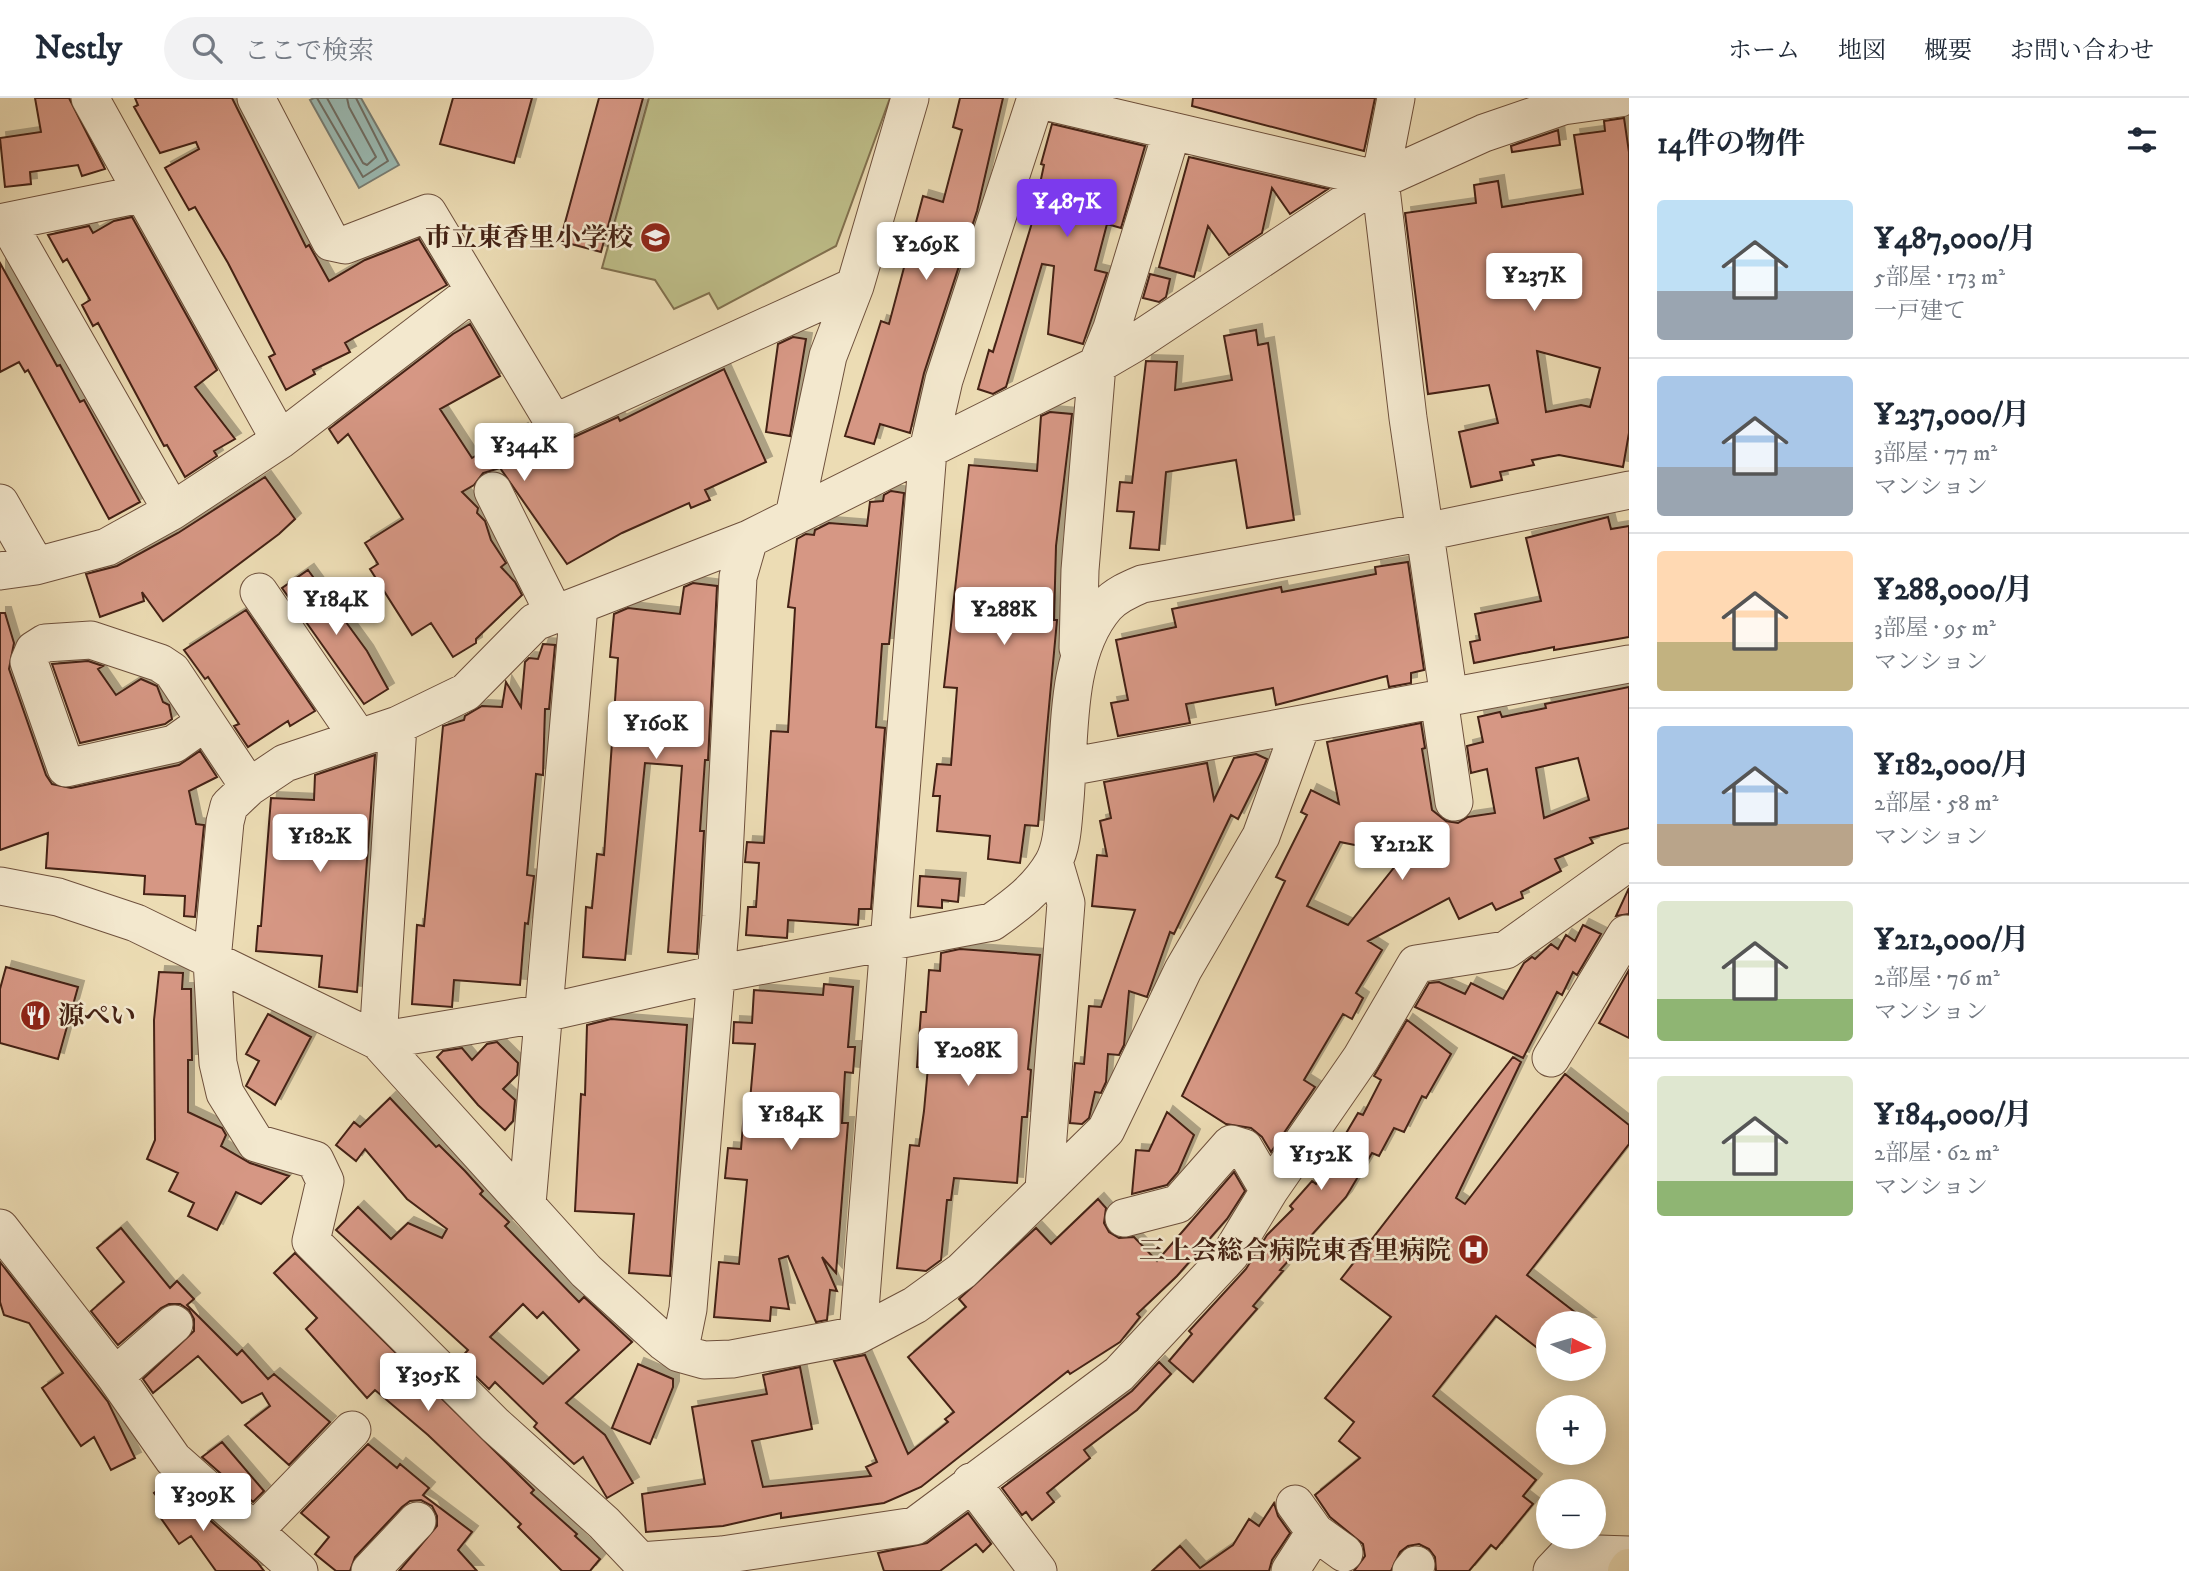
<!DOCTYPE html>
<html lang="ja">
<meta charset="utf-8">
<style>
:root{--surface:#fff;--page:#f2f2f3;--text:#1f2937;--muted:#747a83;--line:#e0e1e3;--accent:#7c3aed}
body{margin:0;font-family:"IM FELL DW Pica","Noto Serif JP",serif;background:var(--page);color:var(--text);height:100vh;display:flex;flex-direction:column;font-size:26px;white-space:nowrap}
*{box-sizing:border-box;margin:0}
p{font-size:23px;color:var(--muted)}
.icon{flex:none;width:38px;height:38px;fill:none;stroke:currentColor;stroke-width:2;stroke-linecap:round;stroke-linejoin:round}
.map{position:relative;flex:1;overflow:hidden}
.details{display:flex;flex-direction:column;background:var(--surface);width:560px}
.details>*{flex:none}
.needle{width:46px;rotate:95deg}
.controls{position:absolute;left:1536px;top:1213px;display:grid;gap:14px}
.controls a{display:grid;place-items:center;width:70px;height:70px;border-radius:50%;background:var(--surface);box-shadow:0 4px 18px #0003;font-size:35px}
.price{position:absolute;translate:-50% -60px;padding:0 16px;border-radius:7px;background:#fff;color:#222;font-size:23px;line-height:46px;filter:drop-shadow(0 2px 4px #0008)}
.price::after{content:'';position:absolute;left:50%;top:42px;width:21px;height:16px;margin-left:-10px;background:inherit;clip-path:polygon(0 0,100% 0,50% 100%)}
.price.selected{background:var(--accent);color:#fff}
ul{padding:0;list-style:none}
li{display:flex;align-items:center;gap:21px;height:175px;padding:0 28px}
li+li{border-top:2px solid var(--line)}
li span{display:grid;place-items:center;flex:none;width:196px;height:140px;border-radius:7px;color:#555}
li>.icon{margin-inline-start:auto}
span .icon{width:84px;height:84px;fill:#fffc;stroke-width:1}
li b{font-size:30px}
h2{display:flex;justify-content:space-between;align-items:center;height:84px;padding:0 28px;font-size:30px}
header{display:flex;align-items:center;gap:42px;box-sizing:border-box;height:98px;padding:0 35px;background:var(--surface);border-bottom:2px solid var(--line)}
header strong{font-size:33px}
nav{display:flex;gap:38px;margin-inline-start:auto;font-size:24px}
.search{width:490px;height:63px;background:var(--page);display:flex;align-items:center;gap:18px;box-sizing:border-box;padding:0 24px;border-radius:38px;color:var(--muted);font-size:26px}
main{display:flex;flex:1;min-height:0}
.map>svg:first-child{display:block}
</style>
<header>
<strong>Nestly</strong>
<div class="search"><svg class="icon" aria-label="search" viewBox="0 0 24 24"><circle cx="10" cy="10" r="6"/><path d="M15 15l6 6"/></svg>ここで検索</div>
<nav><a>ホーム</a><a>地図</a><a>概要</a><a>お問い合わせ</a></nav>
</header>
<main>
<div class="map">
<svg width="1629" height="1473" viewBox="0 0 1629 1473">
<defs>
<filter id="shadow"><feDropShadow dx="6" dy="-6" stdDeviation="0" flood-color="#0004"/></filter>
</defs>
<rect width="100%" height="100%" fill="#ecdcb4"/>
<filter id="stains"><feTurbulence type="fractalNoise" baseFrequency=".00286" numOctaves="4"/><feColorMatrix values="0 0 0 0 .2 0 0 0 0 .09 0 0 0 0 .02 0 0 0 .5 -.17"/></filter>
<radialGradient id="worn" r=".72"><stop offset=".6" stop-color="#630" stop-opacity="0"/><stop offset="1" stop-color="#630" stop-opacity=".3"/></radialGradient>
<!-- green -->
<path fill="#bebe89" stroke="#81704e" stroke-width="2" d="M649,0H890L836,148L718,211L709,195L674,211L655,182L602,170Z"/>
<!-- water -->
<path fill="#9abab3" stroke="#787d73" stroke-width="2" d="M314,0H361L399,67L359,90L310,2Z"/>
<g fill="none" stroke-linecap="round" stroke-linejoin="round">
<!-- shore -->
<path stroke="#6f6e64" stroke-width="2" d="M317,0L363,79L388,63L356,0
M327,0L363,65L367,67L376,59L349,9L347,0"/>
</g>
<!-- building -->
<path fill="#d69784" stroke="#442214" stroke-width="2" fill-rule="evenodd" filter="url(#shadow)" d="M35,0H69L105,71L82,78L78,67L30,74L31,86L5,89L0,40L41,34Z
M135,0H232L306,149L309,147L329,183L365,162L419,141L447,187L345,245L350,254L313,272L315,276L286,292L269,259L275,256L228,165L195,109L189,112L165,70L199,51L196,44L160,55L134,9L138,7Z
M453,0H532L514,65L440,46Z
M599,0H643L601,154L560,143Z
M960,0H1003L977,113L924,275L910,335L880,326L874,346L845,338L881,223L889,226L923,98L943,104L962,32L953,29Z
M1193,0H1375L1364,53L1192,8Z
M1624,20L1629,54V335L1623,369L1559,357L1532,362L1534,367L1500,374L1502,382L1471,389L1459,334L1498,325L1489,287L1428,296L1405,115L1476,105L1474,87L1498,83L1502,109L1583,96L1574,37L1605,33L1604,23ZM1537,253L1600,270L1590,309L1581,307L1546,314Z
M1052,26L1145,48L1121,130L1107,126L1095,172L1107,175L1083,246L1048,236L1054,168L1042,166L1006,289L993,296L978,291L989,252L993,254L1031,128L1044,67L1041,66Z
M1558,32L1560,47L1512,54L1511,48Z
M1189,59L1240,71L1328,91L1290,116L1272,90L1262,135L1229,157L1208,128L1194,179L1159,169Z
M132,119L217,272L195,289L235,341L214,353L217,358L185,379L167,347L164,348L98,225L93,228L82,207L90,202L67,161L63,164L48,137L89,128L93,135L114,123Z
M0,165L57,268L60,267L80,304L84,302L140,404L109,421L28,272L25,274L19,264L0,274Z
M1150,176L1170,181L1166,199L1159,204L1143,200Z
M470,226L500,278L440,311L472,360L522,331L535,353L563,344L618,319L620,323L724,271L766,364L705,392L710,402L691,410L689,405L622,435L567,466L500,370L483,375L474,387L462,394L478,410L477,415L485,423L491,442L506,465L501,469L515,484L522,497L476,541V545L453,559L431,525L412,537L370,471L378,466L365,445L403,421L348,336L338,345L329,331L453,236Z
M1256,232L1258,247L1268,245L1294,422L1247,430L1236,362L1166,374L1159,452L1130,450L1134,414L1117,413L1120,384L1132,385L1146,263L1177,264L1175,292L1232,282L1224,238Z
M793,239L806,241L790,338L766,334L778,246Z
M1050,314L1072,316L1056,448L1054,522H1057L1038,728L1025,727L1020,765L988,761L990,738L937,733L940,698H933L937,666L951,667L957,590L944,589L969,367L1037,373L1041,318Z
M265,379L295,421L279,436L163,523L142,494L144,503L100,519L86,476L117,468L178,435Z
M891,393L904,395L889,546H882L876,629L885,630L871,811H859L858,827L788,822L787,840L746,837L748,809H756L759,765L745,764L747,744L764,745L771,633L788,634L795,510L788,509L797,441L806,436L814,437L815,432L829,425L867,428L870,404L883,403L884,397Z
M1608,419L1611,431L1629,428V539L1554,552V549L1474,565L1470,544L1480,542L1475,516L1541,503L1526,440Z
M1408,464L1424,572L1411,575V585L1389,589L1387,578L1276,607L1273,590L1186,606L1190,625L1118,638L1111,605L1128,602L1116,542L1176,529L1172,511L1281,489L1282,494L1376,476L1375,469Z
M308,472L367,553L388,591L364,606L282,490Z
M693,485L717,488L708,662H705L700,733H704L697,856L668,854L682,668L645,665L625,862L583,859L586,809L592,810L597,756L604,757L618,560L610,559L614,516L628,510L680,516L684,489Z
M246,512L315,613L290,628L288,623L248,649L234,628L239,626L208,579L205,581L184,552Z
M0,515H5L14,545L9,571L46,677L52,686L71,690L179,667L200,653L217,679L189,693L196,726L204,727L195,819L184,818L185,798L144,796L145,778L46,770L48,735L0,752Z
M543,546L555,547L549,611H545L543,677L536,676L527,777L534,778L528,826L525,825L520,887L454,882L452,909L412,906L417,827L424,828L443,628L464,622L465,618L482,608L502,609L506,584L521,609L525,564L529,560L538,561Z
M88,563L103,568L98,571L116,597L141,581L157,588L163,604L169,607L172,621L165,626L80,645L52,566Z
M1629,589V730L1590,740L1593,745L1555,761L1561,773L1521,794L1523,800L1496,812L1492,805L1459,821L1449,800L1368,843L1382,852L1356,895L1363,900L1352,921L1343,916L1304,982L1315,989L1271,1054L1262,1039L1251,1030L1226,1026L1182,998L1285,783L1276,779L1307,717L1301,714L1311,692L1339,706L1327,644L1421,625L1425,650L1422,651L1432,712L1446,723L1458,725L1468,719L1495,715L1487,671L1471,675L1467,648L1483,644L1478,619L1500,614L1502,619L1546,610L1545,606ZM1578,660L1589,702L1544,720L1536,670ZM1340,744L1404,757L1348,827L1307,808Z
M1256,656L1267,661L1262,673L1238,721L1231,717L1174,836L1170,834L1147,899L1129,893L1124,947L1119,957L1108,956L1106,984L1101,995L1095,994L1089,1020L1082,1026L1070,1025L1075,965L1084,966L1089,908L1101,909L1135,812L1092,808L1097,757L1107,758L1100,723L1111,720L1104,684L1207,665L1214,702L1234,660Z
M375,657L357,894L319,889L322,858L256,853L258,828H261L271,700L314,702L315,677Z
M920,778L960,781L958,804L942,802V810L918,808Z
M1629,790V816L1616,818Z
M1583,827L1601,836L1577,877L1573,874L1562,897L1557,894L1523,960L1415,909L1429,885L1439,884L1465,896L1471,885L1503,901L1524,865L1532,859L1535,861L1551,846L1558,851L1566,837L1575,843Z
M960,851L1040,857L1028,971L1031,972L1027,1019H1022L1017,1085L954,1080L951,1102H947L941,1162L926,1173L897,1170L910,1047L919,1048L924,1013L928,969H917L921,914H926L929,872L940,873L941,855Z
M6,869L78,889L58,961L0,945V891Z
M1629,872V940L1599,925Z
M159,874L183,875L182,891H191L192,962H188V1014L222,1030L226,1037L221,1048L250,1065L289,1078L261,1106L236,1094L217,1132L188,1118L194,1105L169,1093L178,1075L147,1061L155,1042L154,922Z
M824,886L853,889L848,949H855L853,975L845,974L842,1025H848L836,1175L822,1159L837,1193L830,1192L827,1222L816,1224L788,1158L779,1161L789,1211L771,1209L770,1223L714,1219L719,1164L739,1166L747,1082L725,1080L728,1050L741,1051L744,1013L749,1014L755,946L733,945L734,924L752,925L754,892L823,897Z
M268,916L311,939L275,1007L246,988L259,963L246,956Z
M611,921L687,927L670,1178L629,1175L634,1116L575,1113L581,996L585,997L587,927Z
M1407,922L1451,956L1426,1000L1422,998L1404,1034L1394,1030L1379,1058L1372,1055L1346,1099L1280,1172L1283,1173L1253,1208L1257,1211L1193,1284L1169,1263L1192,1236L1189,1233L1246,1171L1267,1137L1293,1111L1290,1108L1312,1083L1316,1086L1358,1015L1363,1017L1381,982L1374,978Z
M497,944L518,965L517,977L503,991L515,1002L513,1023L505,1032L478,1007L437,959L443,953L462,950L472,962L487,946Z
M1513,959L1521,964L1456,1100L1465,1106L1565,976L1629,1027V1046L1527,1177L1589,1225H1549V1259L1496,1218L1433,1298L1536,1382L1523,1398L1533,1406L1496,1451L1491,1447L1469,1473H1436L1435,1459L1429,1451L1419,1446L1408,1448L1400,1454L1391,1473H1354L1365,1458L1363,1446L1330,1419L1315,1397L1360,1360L1339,1343L1354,1324L1325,1300L1391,1219L1341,1181Z
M390,1000L436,1049L439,1047L465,1073L483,1093L480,1096L509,1124L505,1128L579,1204L584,1199L632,1244L566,1305L605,1337L633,1385L607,1400L583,1359L574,1366L534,1329L537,1325L495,1284L489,1291L459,1262L468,1252L336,1132L358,1109L391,1141L408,1125L442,1140L447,1131L407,1101L365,1051L356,1063L336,1047L354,1024L360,1029ZM523,1206L537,1220L543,1214L579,1252L543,1286L490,1239Z
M1167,1014L1194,1037L1178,1074L1167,1087L1132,1096L1136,1052L1149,1053Z
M1234,1074L1245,1093L1227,1121L1177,1178L1137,1216L1140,1219L1120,1244L1070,1276L1068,1273L921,1389L884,1405L781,1420V1415L723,1428L646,1434L642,1396L705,1386L692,1309L767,1296L763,1277L800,1269L812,1331L752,1343L763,1389L871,1378L866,1369L877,1364L834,1263L865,1257L908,1356L948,1324L945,1321L954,1314L908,1259L966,1209L959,1201L1036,1130L1051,1146L1098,1101L1106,1110L1104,1125L1109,1134L1119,1140L1134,1139L1157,1163Z
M121,1130L170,1190L177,1183L194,1201L187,1207L237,1257L242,1252L268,1281L274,1276L330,1324L289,1367L245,1327L270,1308L262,1295L242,1305L198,1258L153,1295L143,1281L194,1233V1221L189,1212L180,1206H169L161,1210L118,1247L91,1213L124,1184L97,1150Z
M295,1155L534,1392L531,1395L577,1436L575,1438L600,1461L590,1473H562L518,1429L521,1426L428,1337L375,1292L367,1300L306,1231L317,1220L274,1175Z
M0,1164L108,1304L135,1360L111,1372L94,1339L81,1348L42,1290L63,1275L29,1225L4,1217L0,1204Z
M1159,1264L1171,1276L1137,1312L1084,1352L1090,1360L1047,1395L1054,1404L1032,1422L1026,1414L1022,1417L1002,1390L1132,1293Z
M638,1266L673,1281V1289L650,1346L612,1330Z
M222,1344L264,1393L253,1404L202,1359Z
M368,1346L397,1370L400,1366L429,1390L423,1397L472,1434L458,1452L477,1473H399L437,1428V1418L432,1408L421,1402L410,1403L402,1409L355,1459L350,1473H336L315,1456L329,1439L301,1415Z
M168,1385L257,1464L264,1473H216L191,1438L179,1446L160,1419L168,1413L154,1395Z
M1274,1405L1278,1418L1290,1435L1272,1462L1269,1473H1152L1180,1448L1200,1470L1233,1447L1249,1421L1259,1428Z
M968,1415L991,1446L983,1454L976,1446L940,1473H884L878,1455L927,1445Z"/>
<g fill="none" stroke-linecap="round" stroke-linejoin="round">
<defs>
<path id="minor" d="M90,0L280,342
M256,0L331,144L345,147L428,115L554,325L855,188
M1396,0L1380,82L1408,320L1449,600
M1620,0L1563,8L1484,35L1380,82L1133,246L1097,267L749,441L535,524L466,594L398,627L285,665L249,689L229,708L225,724L212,862L218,965L225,995L256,1045L315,1062L325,1083L311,1143L495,1327L604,1425L640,1463L722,1457L915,1428L1119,1276L1230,1157L1269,1093L1361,960L1416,866L1506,852L1629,764
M1036,1L1380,82
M0,125L141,96
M493,393L555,517
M0,405L36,468
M172,413L280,342L473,194
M794,418L828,258L855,188L910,0
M0,473L36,468L107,449L172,413L7,124
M259,494L358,639
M1078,550L1080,472L1097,267L1112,230L1172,33
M1439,601L1454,704
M205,624L174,646L66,670L29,564L34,552L45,545L91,542L160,565L172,573L249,689
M1068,669L1629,566
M0,788L58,799L136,825L378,943L586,1173L664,1244L679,1255L704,1262L732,1261L858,1237L915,1207L962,1173L1106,1032L1183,872L1261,738L1301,628
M378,943L544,915L716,876L992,824C1016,807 1038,791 1053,765C1063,747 1063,722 1065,702C1070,642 1064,556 1106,508C1116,497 1130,491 1142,486L1425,434L1629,392
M378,943L398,627
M1551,960L1626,836L1629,837
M1044,1091L1066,805L1054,764
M527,1106L579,508
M1124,1120L1178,1106L1231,1046L1244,1050L1269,1093
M0,1130L115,1278L173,1361L299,1473
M858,1237L928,352L944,282L1036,0
M679,1255L688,1211L721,818L738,479L749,441
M115,1278L174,1226
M971,1384L1038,1473
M1295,1406L1315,1434L1344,1455
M255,1432L352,1332
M370,1473L417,1423
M1290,1473L1315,1434
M1411,1473L1416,1467
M1552,1473L1569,1455L1629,1457"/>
<path id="major" d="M1627,1473L1629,1470"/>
</defs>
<!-- minor casing -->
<use href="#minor" stroke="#6e503c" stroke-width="39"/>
<!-- major casing -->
<use href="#major" stroke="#442214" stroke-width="41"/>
<!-- minor -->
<use href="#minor" stroke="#f3e8ce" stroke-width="37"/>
<!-- major -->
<use href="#major" stroke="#ecdcb4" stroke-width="38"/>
</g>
<!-- icons -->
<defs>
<symbol id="school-disc" viewBox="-11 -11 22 22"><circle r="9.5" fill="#8f2418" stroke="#f3e8ce"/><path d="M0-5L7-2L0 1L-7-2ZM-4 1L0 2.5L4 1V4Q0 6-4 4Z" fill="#fff"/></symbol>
<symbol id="restaurant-disc" viewBox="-11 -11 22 22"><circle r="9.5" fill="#8f2418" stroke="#f3e8ce"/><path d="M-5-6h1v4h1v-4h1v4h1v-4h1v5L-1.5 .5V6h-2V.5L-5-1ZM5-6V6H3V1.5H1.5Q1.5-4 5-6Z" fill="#fff"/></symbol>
<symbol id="hospital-disc" viewBox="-11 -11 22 22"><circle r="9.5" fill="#8f2418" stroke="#f3e8ce"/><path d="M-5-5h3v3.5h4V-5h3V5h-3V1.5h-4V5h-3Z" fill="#fff"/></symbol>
</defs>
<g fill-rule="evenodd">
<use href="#school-disc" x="638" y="122" width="35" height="35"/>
<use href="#restaurant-disc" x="18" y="900" width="35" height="35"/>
<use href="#hospital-disc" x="1456" y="1134" width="35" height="35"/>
</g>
<g text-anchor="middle" stroke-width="5" stroke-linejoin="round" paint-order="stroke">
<!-- poi labels -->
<g font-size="26" font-weight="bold" fill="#442214" stroke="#f3e8ce" text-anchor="end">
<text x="633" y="148">市立東香里小学校</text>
<text x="58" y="926" text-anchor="start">源ぺい</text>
<text x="1451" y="1161">三上会総合病院東香里病院</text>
</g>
</g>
<rect width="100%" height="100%" filter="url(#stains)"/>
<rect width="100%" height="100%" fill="url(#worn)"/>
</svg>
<div class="controls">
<a><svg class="needle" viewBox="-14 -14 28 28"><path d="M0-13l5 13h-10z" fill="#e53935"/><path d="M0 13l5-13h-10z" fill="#747a83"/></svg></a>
<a>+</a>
<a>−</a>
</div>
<b class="price selected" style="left:1067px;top:141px">¥487K</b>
<b class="price" style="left:926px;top:184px">¥269K</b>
<b class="price" style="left:1534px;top:215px">¥237K</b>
<b class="price" style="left:524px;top:385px">¥344K</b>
<b class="price" style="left:336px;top:539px">¥184K</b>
<b class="price" style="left:1004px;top:549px">¥288K</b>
<b class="price" style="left:656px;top:663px">¥160K</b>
<b class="price" style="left:320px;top:776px">¥182K</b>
<b class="price" style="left:1402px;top:784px">¥212K</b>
<b class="price" style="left:968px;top:990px">¥208K</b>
<b class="price" style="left:791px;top:1054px">¥184K</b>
<b class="price" style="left:1321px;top:1094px">¥152K</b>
<b class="price" style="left:428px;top:1315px">¥305K</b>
<b class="price" style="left:203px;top:1435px">¥309K</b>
</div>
<section class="details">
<h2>14件の物件<svg class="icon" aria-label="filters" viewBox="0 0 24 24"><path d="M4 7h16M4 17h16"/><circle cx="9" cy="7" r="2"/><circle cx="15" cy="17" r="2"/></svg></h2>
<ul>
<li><span style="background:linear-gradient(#bfe0f5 65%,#9aa5b1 0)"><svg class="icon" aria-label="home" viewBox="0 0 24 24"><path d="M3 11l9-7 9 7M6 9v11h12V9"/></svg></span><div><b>¥487,000/月</b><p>5部屋 · 173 m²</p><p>一戸建て</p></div></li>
<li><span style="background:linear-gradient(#a9c7e8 65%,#9aa5b1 0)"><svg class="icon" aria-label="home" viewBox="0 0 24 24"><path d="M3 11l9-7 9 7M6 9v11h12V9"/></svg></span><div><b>¥237,000/月</b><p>3部屋 · 77 m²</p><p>マンション</p></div></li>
<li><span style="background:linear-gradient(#ffd9b3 65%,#c2b280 0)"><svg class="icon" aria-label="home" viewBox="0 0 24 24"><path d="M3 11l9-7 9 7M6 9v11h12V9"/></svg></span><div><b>¥288,000/月</b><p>3部屋 · 95 m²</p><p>マンション</p></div></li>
<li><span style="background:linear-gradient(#a9c7e8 70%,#b9a48a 0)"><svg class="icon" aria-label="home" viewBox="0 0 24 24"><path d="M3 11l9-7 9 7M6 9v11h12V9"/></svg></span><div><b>¥182,000/月</b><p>2部屋 · 58 m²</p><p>マンション</p></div></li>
<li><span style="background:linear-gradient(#dfe7d0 70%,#8fb573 0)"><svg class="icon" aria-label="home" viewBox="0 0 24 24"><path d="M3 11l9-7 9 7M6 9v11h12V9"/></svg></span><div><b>¥212,000/月</b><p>2部屋 · 76 m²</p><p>マンション</p></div></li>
<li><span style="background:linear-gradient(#dfe7d0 75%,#8fb573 0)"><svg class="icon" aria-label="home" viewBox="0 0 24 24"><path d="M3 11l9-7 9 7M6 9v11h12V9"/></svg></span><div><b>¥184,000/月</b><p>2部屋 · 62 m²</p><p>マンション</p></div></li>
</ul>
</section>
</main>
